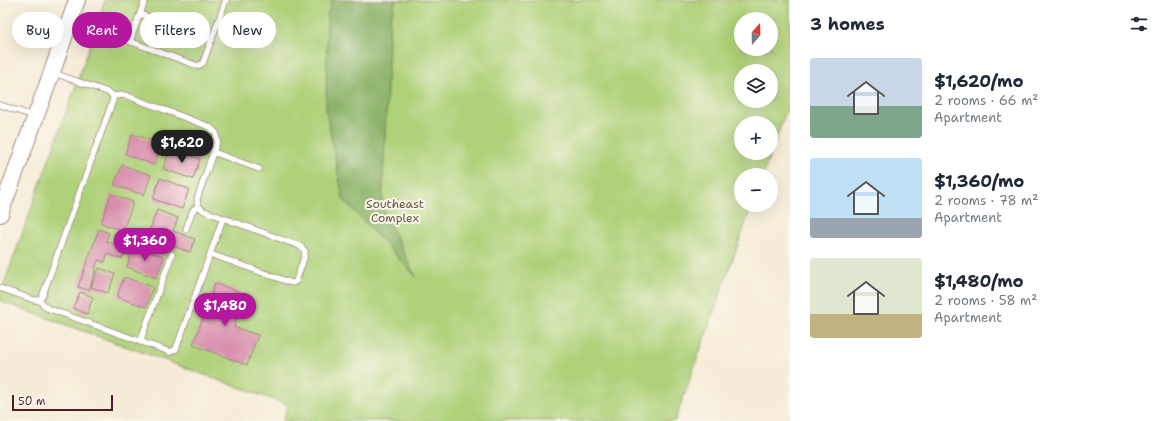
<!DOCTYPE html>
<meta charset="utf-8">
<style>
:root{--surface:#fff;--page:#f6f6f7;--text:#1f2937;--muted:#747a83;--accent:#b5179e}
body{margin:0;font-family:"Shantell Sans",sans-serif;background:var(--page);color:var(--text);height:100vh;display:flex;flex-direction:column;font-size:15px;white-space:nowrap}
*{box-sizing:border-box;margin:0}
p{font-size:13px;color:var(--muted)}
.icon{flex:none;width:22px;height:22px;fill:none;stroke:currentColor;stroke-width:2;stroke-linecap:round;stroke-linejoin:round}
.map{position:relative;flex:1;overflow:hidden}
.side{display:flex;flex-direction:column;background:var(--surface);width:380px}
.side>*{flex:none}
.top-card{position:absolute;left:12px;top:12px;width:380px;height:36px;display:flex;gap:8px}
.needle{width:26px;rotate:20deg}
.tools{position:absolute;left:734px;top:12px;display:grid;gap:8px}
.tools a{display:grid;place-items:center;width:44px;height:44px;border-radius:50%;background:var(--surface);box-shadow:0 4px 16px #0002;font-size:20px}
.scale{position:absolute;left:12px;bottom:10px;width:101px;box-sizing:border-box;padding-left:4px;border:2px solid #4a1f2b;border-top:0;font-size:11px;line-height:14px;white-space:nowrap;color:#4a1f2b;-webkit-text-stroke:3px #fbf7ec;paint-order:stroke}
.price{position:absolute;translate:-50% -34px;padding:0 9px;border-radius:14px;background:var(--accent);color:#fff;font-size:13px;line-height:26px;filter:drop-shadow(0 1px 2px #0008)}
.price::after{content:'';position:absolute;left:50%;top:24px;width:12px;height:9px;margin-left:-6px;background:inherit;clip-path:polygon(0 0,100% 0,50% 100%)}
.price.active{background:#222;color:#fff}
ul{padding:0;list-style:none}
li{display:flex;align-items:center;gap:12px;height:100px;padding:0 20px}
li span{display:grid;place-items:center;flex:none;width:112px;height:80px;border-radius:4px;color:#555}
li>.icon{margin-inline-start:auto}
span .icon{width:48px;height:48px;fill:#fffc;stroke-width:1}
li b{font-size:17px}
h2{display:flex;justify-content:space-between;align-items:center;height:48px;padding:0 20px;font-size:17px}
.chip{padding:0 14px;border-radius:18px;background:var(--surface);box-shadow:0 4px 16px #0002;font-size:14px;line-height:36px}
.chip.active{background:var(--accent);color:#fff}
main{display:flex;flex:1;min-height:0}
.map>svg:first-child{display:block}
</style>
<main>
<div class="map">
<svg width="790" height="421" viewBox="0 0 790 421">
<rect width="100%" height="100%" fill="#fbf7ec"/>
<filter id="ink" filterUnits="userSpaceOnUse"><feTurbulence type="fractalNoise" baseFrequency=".025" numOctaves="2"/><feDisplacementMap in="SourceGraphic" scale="8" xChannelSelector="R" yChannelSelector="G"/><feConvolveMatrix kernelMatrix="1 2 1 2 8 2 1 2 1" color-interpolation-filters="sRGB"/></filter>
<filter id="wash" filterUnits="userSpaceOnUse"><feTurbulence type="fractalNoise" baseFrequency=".012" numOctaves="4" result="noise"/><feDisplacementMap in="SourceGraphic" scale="16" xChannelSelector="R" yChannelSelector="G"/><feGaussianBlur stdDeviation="0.9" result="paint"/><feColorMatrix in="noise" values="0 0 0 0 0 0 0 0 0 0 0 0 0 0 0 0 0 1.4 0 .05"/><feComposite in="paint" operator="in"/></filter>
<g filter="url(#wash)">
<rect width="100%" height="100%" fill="#f6ecd7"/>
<!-- green -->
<path fill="#afd179" stroke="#7c7852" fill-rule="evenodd" d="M105,0H790V100L771,153V123H741V153H771L763,175H741V205H752L675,421H283L288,405L0,301V295L81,71ZM741,19H771V49H741ZM741,71H771V101H741Z"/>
<!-- forest -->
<path fill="#8bb369" stroke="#6a694a" d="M332,0H397L395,3L390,20L382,208L416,277L343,199L326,111L327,15Z"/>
<g id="blocks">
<!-- building -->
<path fill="#d88cac" d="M132,134L162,144L154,165L125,154Z
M171,148L200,159L193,179L163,169Z
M122,165L151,175L144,195L114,185Z
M160,178L189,189L182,209L153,199Z
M111,194L133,202L123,231L101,223Z
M157,210L178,218L173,231L195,239L190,252L168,244L167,247L146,240Z
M99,229L109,233L106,241L126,248L122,259L107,254L105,262L98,260L94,272H95L89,290L78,287Z
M134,247L164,257L156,278L127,267Z
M99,268L115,274L108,293L91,287Z
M124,277L153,287L146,307L117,297Z
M215,283L245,294L234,327L258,335L247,365L193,345Z
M80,292L93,297L87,314L73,308Z"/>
</g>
</g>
<g filter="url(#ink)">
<use href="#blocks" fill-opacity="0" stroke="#a08681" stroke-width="1"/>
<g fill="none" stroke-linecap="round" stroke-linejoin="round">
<defs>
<path id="service" d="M140,14L212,40
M71,20L198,66L203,63L226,0
M130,41L145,0
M113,96L125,95L210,127L216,133L217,141L197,199L198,206L204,211L300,246L305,251L304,258L296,281L292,283L210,254
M0,105L34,116
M213,152L259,169
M186,229L193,210L198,206
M0,288L34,300H39L42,297L113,100V96L110,93L54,73
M39,300L47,308L170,352L176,349L223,218
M140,342L172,254"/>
<path id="secondary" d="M0,214L52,72L77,0"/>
</defs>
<!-- service casing -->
<use href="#service" stroke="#a08681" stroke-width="7"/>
<!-- secondary casing -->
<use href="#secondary" stroke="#a08681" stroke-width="18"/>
<!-- service -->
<use href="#service" stroke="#fff" stroke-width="5.5"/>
<!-- secondary -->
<use href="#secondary" stroke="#fff" stroke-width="16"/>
</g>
</g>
<g text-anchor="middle" stroke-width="4" stroke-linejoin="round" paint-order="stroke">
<!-- park labels -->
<g font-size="12" fill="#685442" stroke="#fbf7ec">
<text x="395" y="208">Southeast<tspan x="395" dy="14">Complex</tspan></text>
</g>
</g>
</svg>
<div class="tools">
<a><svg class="needle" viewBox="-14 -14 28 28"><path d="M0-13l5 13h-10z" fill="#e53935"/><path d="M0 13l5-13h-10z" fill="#747a83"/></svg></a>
<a><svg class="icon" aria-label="layers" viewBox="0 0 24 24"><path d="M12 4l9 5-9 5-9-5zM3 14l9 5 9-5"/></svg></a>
<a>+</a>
<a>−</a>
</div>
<div class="scale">50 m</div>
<b class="price active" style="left:182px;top:164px">$1,620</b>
<b class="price" style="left:145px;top:262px">$1,360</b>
<b class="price" style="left:225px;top:327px">$1,480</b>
<div class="top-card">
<a class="chip">Buy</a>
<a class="chip active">Rent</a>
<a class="chip">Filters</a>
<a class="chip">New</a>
</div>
</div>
<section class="side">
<h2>3 homes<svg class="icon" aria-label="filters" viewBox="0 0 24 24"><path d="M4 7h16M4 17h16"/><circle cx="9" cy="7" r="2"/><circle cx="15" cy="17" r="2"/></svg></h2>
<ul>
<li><span style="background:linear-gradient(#c9d6e8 60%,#7fa58c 0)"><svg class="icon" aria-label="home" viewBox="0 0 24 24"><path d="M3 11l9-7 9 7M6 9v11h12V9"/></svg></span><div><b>$1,620/mo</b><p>2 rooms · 66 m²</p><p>Apartment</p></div></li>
<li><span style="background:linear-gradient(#bfe0f5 75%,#9aa5b1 0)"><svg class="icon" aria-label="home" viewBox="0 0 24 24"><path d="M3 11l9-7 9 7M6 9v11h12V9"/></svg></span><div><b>$1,360/mo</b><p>2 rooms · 78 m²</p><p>Apartment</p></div></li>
<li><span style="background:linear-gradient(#dfe7d0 70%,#c2b280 0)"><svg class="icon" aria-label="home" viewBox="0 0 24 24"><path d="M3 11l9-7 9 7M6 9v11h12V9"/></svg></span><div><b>$1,480/mo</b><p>2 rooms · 58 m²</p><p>Apartment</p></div></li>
</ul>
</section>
</main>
